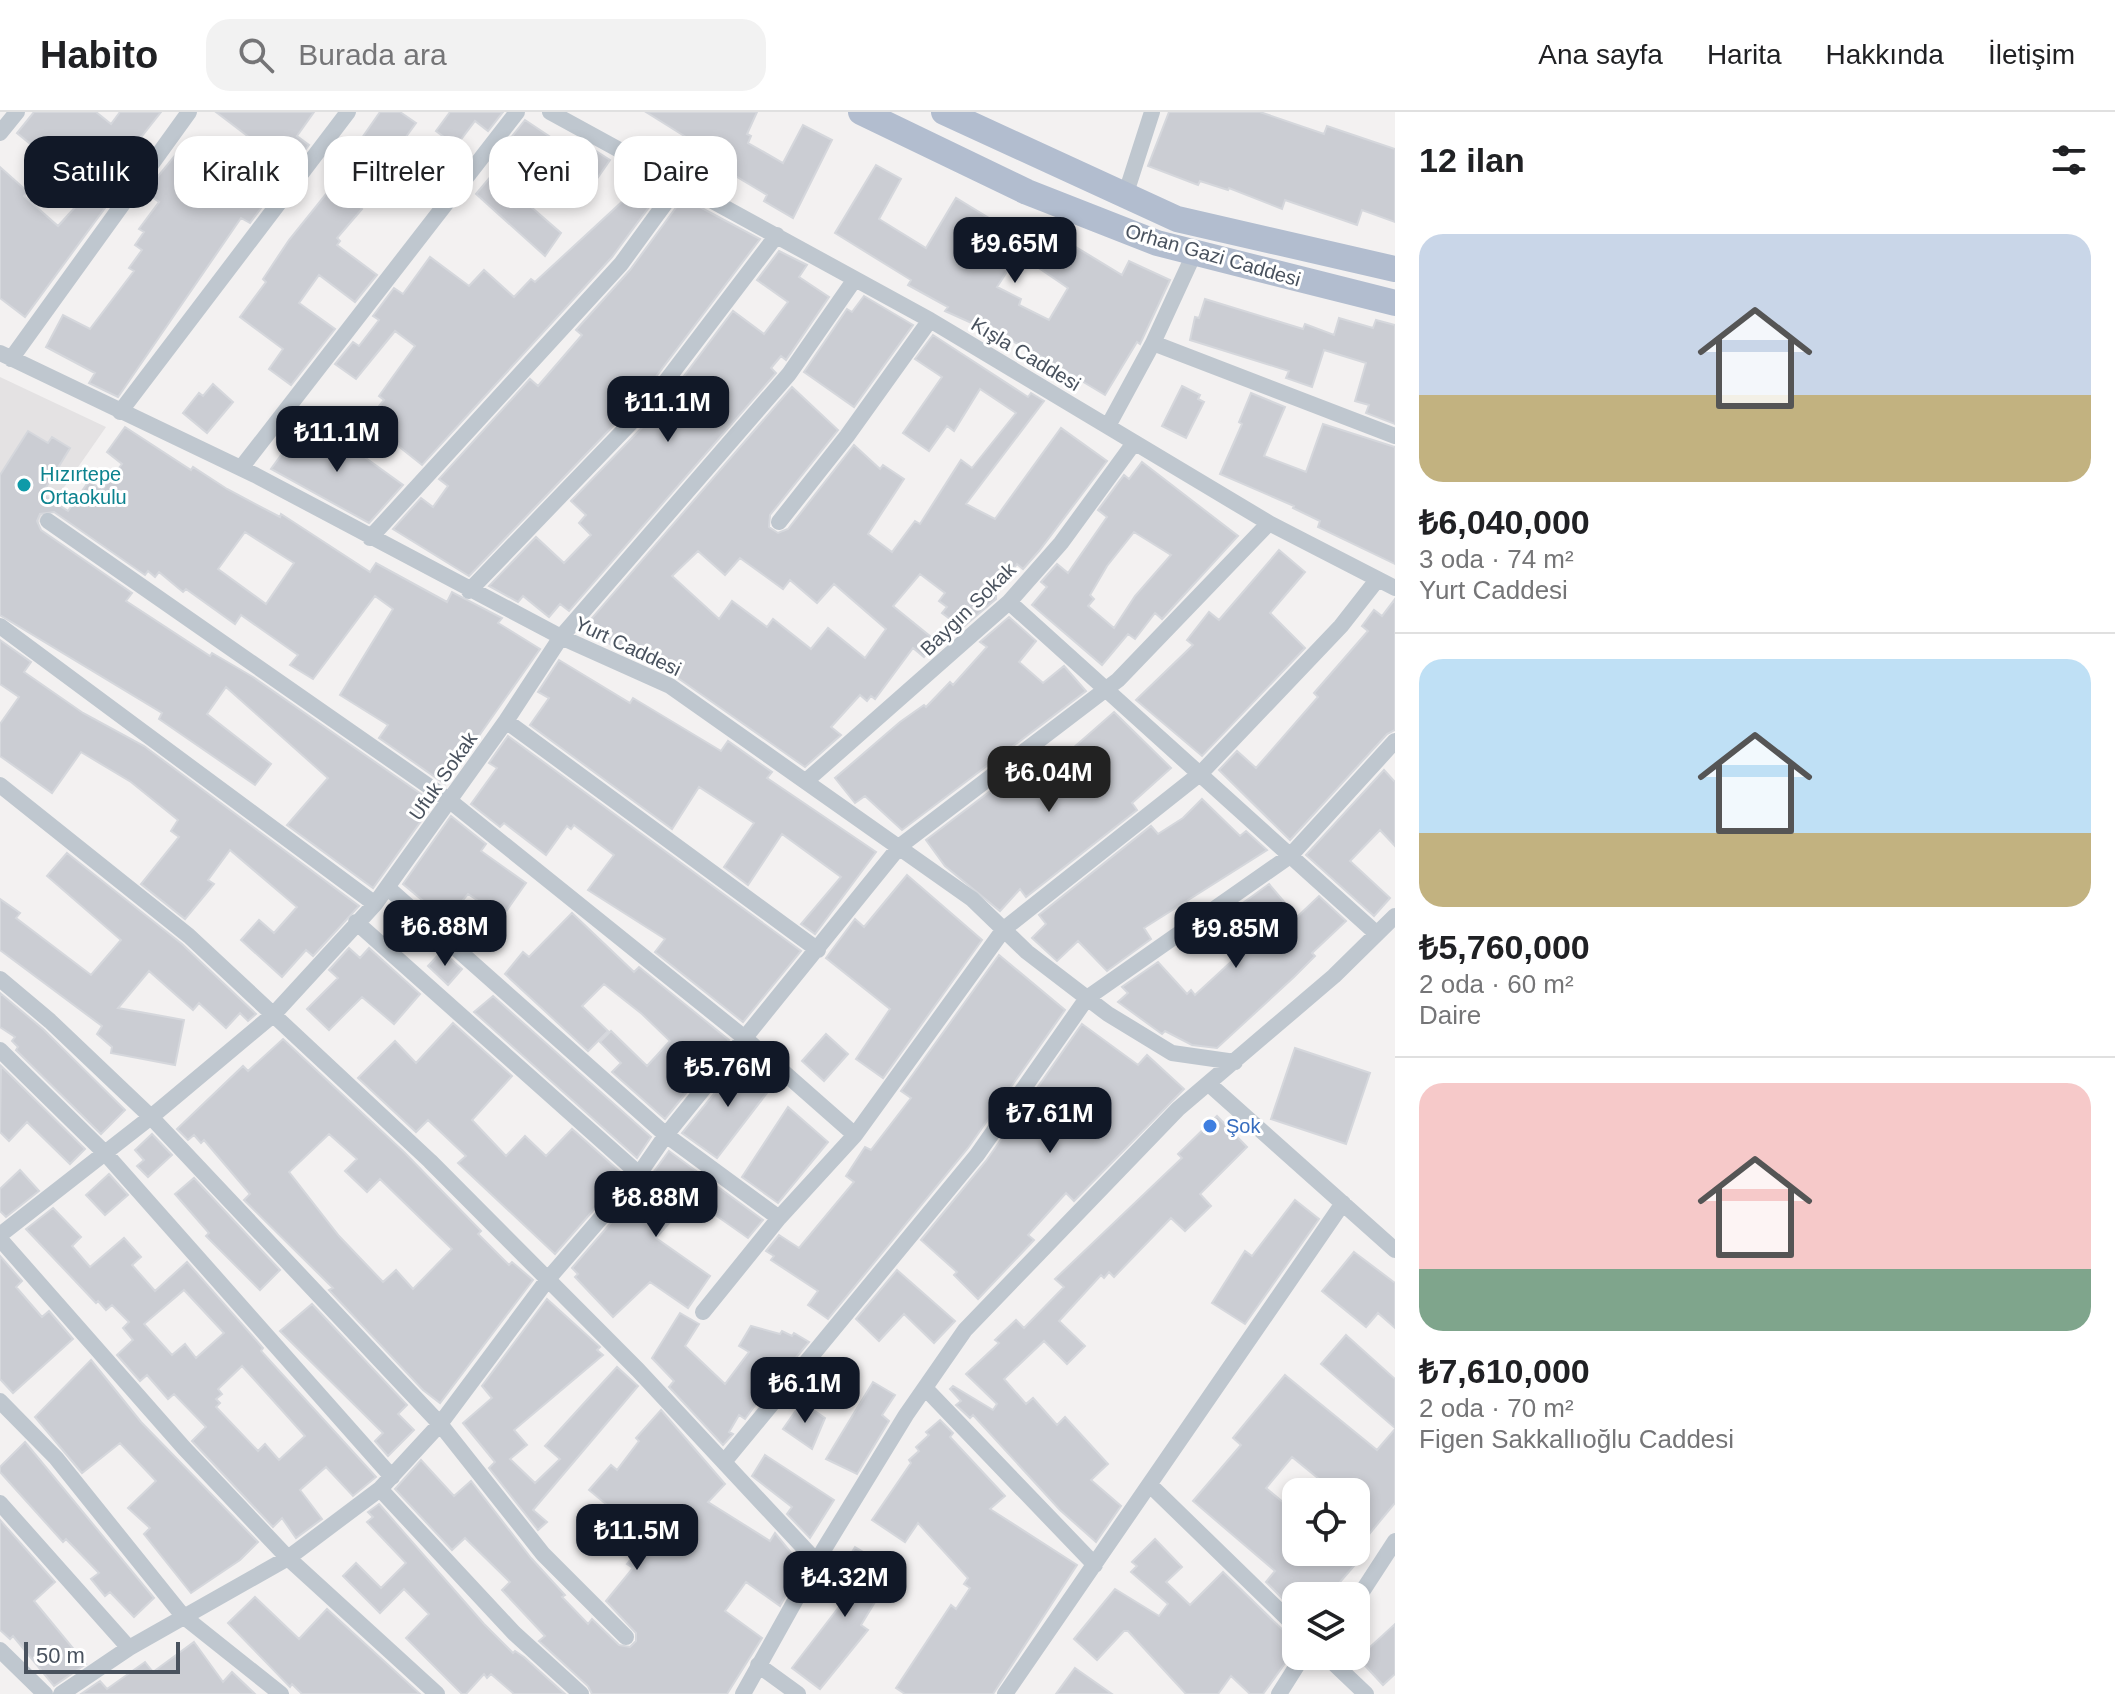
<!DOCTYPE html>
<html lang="tr">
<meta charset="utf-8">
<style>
:root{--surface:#fff;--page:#f2f2f2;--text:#202124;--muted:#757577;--line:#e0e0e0;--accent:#111827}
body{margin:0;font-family:Arial,sans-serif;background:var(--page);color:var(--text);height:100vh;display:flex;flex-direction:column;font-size:30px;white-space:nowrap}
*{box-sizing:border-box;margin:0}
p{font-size:26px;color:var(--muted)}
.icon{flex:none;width:44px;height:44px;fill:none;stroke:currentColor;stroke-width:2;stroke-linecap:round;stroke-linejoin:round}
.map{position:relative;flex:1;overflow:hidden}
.panel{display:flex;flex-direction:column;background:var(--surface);width:720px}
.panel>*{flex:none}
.top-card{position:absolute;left:24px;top:24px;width:760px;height:72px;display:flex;gap:16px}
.tools{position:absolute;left:1282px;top:1366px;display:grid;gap:16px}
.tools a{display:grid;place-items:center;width:88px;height:88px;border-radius:16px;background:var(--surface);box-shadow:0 4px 12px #0003;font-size:40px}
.scale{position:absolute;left:24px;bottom:20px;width:156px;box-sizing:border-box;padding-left:8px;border:4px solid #49525e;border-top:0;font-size:22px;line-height:28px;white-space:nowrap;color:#49525e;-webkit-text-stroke:6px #fff;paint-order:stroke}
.price{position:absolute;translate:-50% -68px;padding:0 18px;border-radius:16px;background:var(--accent);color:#fff;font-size:26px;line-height:52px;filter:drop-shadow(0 2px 4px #0008)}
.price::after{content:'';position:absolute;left:50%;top:48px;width:24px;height:18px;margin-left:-12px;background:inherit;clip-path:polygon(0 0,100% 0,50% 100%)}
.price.current{background:#222;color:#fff}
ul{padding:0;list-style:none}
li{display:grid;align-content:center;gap:16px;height:424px;padding:0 24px}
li+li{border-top:2px solid var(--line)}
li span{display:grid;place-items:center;height:248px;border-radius:24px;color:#555}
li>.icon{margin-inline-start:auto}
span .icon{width:144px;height:144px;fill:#fffc;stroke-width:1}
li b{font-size:34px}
h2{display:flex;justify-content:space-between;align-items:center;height:96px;padding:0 24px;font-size:34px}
.chip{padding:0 28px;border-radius:24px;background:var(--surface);box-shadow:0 4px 12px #0003;font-size:28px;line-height:72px}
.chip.current{background:var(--accent);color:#fff}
header{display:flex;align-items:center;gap:48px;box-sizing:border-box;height:112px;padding:0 40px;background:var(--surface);border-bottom:2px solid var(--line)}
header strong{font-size:38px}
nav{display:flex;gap:44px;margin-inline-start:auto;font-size:28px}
.search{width:560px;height:72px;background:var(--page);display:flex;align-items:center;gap:20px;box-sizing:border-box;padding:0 28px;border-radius:24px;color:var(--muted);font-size:30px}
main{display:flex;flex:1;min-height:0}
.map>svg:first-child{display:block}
</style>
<header>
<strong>Habito</strong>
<div class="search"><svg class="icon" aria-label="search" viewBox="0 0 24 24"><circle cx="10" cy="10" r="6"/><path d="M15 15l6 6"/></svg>Burada ara</div>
<nav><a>Ana sayfa</a><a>Harita</a><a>Hakkında</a><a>İletişim</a></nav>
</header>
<main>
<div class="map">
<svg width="1395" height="1582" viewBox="0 0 1395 1582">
<rect width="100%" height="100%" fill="#f3f1f1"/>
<!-- education -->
<path fill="#e4e2e3" d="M0,265L106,315L0,467Z"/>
<!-- building -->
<path fill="#cbcdd3" stroke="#d5d7dc" stroke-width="2" fill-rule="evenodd" d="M34,0H96L111,12L120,0H161L131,38L141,47L25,205L0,186V55L28,80L24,84L58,114L89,80L17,21Z
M216,0H314L297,24L309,33L291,57Z
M380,0H400L416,11L390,47L393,50L359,94L362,97L337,126L340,129L337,133L377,163L355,190L319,163L299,191L335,217L291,273L269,257L283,237L240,205L266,170L263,167L289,128L347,56L343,53Z
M450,0H503L488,19L475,9L456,34L436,19Z
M646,0H757L747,22L751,24L748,31L783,51L803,13L832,28L793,106L764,89L767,83L732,62L730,68L698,50L705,37Z
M1169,0H1260L1324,22L1327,14L1395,37V110L1362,98L1357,113L1285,88L1282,97L1229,76L1228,78L1200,69L1198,73L1148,54Z
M525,8L573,40L580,29L610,48L585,84L538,53L515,81L561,121L545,144L476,82L513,38L506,32Z
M186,30L218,52L207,66L234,85L235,83L247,90L253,80L267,88L250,111L241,106L118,285L89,271L95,261L46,235L63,203L90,217L134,159L129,156L142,138L135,133L144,120L139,117L159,90L145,80Z
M876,53L901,67L879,107L926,136L956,86L989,106L984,114L1021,138L997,175L1021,187L1019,193L1049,208L1068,176L1030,150L1051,120L1122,163L1129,149L1170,168L1140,232L1137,230L1105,283L1025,235L945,199L948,195L908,173L911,168L835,121Z
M642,63L664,75L612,145L422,353L367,309L384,288L379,284L415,234L395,219L356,267L335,252L353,230L359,234L379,208L373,204L394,176L403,182L430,145L469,174L484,158L514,185L531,167L535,170L626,86Z
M683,86L760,127L639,287L469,464L393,417L421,386L433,395L448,374L439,367L530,267L538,274L582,223L576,218L630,158Z
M779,139L807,153L799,165L829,185L786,248L781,244L771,256L776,261L569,499L560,492L549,505L523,484L518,490L489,474L536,425L564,451L591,423L579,411L586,403L571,389L656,301L733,199L764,222L788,190L757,168Z
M864,184L913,213L854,295L804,260L847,197L852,200Z
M1205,187L1303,217L1305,212L1334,223L1339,206L1373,216L1376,208L1395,213V312L1366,301L1369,293L1355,289L1366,251L1324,238L1312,275L1286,266L1289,259L1190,228L1195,205L1199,206Z
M933,223L1028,285L1031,281L1044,289L966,392L995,407L1061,316L1107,349L1039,439L1023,457L1017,452L996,481V487L962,516L942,501L947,495L939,489L945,481L920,462L893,494L936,529L924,545L913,536L875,587L871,584L867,589L860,583L831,615L841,623L805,655L655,550L652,554L615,536L586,513L792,275L838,318L770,403L769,415L778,421L788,417L854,333L880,357L883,353L904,367L868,422L892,440L915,409L920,412L961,348L972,356L1016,301L980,277L954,319L947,314L929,339L903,321L942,265L915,247ZM698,439L725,463L740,446L783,477L790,468L817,491L834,472L886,517L865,546L828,516L811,537L773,507L767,515L732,489L719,507L672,464Z
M213,272L233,290L207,321L183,301L199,281L203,284Z
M1182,274L1200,283L1198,287L1204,290L1186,326L1162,314Z
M1251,281L1285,295L1264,344L1306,360L1323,312L1395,335V452L1318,415L1320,409L1293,396L1294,394L1220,362L1242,312L1239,310Z
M306,309L341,336L345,331L403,373L369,411L271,357Z
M125,315L191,358L193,355L227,377L280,405L281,402L370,460L376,451L447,490L452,480L502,506L498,511L540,537L445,672L379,626L388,613L340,583L393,497L375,484L313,567L290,553L298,543L241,503L235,512L186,477L183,480L159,460L155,465L148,459L145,463L54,400L40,402L37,409L41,418L132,481L126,489L210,544L212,541L253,565L434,691L373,776L287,713L328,666L226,575L207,602L271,652L255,673L159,607L162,601L0,503V363L28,319L48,331L52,325L70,336L42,382L68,399L89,369L102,378L122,352L107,340ZM245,420L294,451L266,492L218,457Z
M1142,350L1238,424L1162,507L1155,501L1135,527L1128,522L1102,553L1032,493L1047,475L1041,470L1057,452L1068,461L1107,405L1098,398L1124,363L1129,367ZM1134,420L1171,443L1135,484L1114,516L1088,494L1094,487L1090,483L1107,454Z
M1279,438L1305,460L1270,501L1305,536L1202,644L1136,588L1193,533L1187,528L1209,500L1219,508Z
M1395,487V618L1387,622L1290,728L1219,658L1237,639L1256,656L1318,585L1314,581L1368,519L1362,514L1374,498L1382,504Z
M1009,505L1036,529L1019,550L1043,571L1064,554L1086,579L902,718L865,684L855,691L835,666L900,610L924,593L926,595L950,570L953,573L987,535L980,530Z
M0,528L31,550L24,560L83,601L144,634L359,794L313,844L306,838L282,865L241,828L259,808L274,821L297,795L230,738L208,768L214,772L185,807L141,772L179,725L171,719L178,708L131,670L81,640L52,681L0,644V612L19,585L0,572Z
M559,548L630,591L633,586L721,639L728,629L772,660L767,666L876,740L815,822L801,812L841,765L782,722L748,773L724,755L754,711L699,675L672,717L530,613L549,586L538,580Z
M1114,600L1171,656L1132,691L1137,698L1026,785L1020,777L1000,799L945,754L926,728L1026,652L1035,665L1056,651Z
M508,624L801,839L743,910L655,840L665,827L588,778L614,743L574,713L571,717L567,714L546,743L504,711L500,715L471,692L497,656L489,651Z
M1384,658L1395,670V734L1380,718L1350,749L1390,786L1374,804L1306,743Z
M1202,687L1240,724L1246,719L1267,738L1144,816L1151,827L1107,859L1078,829L1057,849L1032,826L1046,812L1039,803L1151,714L1158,722L1183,706Z
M451,704L486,732L481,739L526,771L502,805L468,782L446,808L403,772Z
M67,741L182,832L256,902L248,909L240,901L226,916L199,891L193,898L149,859L118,896L184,908L175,953L111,941L112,935L97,922L102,914L0,838V787L20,801L16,806L91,863L121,828L47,764Z
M907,763L982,828L883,966L856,947L890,897L826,846L855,807L864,815Z
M1269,772L1297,805L1319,784L1346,809L1312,841L1315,844L1294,865L1217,936L1192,933L1165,919L1162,922L1118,890L1128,881L1122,875L1158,850L1187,882L1191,878L1195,883L1233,848L1207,817Z
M572,801L634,860L639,855L729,928L665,1007L612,960L621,951L600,930L611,919L647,954L670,929L642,902L604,872L582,894L608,919L588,939L505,862L523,840L529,845Z
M349,836L360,846L369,836L420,882L394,912L362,885L329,918L307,897L338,866L329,858Z
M442,839L462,857L448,873L428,854Z
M999,843L1065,898L968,1036L828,1207L808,1193L818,1179L771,1148L774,1144L766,1139L779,1123L799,1136L854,1070L846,1064L865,1035L871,1038L911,986L901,979Z
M0,881L43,917L125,998L101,1022L16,938L18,935L12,929L15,925L0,915Z
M493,884L651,1025L637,1046L474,900Z
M453,911L512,964L472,1008L506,1044L525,1024L546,1044L572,1017L624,1063L555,1142L458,1051L466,1044L428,1008L416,1020L358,966L395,929L416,951Z
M1082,912L1138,953L1147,943L1184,977L1074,1089L1066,1081L1028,1123L1034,1128L978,1187L954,1163L957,1160L921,1128L986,1049Z
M826,922L848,942L824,969L802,949Z
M283,927L405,1041L481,1119L478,1122L509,1153L512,1150L533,1168L440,1291L423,1278L329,1178L333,1176L244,1088L250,1082L204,1028L201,1031L194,1023L188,1028L177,1017L243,954L248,959ZM329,1022L357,1047L345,1059L367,1080L380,1067L452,1137L413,1177L396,1158L383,1170L339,1124L289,1060Z
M1295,936L1370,961L1346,1032L1271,1007Z
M744,945L773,973L717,1046L682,1021Z
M1,954L85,1037L70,1052L27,1010L9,1029L0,1020Z
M788,995L828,1030L778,1091L742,1065Z
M1217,1004L1247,1035L1200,1082L1211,1094L1185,1119L1171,1106L1114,1165L1109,1160L1104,1166L1101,1163L1059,1209L1085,1234L1067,1252L1044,1229L1004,1267L1026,1292L1033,1286L1057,1313L1065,1305L1108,1352L1091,1368L1121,1394L1096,1430L1060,1398L973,1303L970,1306L956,1293L961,1289L950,1277L953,1274L993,1298L997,1292L966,1262L999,1231L995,1228L1016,1208L1024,1216L1064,1175L1055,1167L1182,1046L1178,1042Z
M152,1022L172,1043L148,1065L137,1054L144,1048L135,1038Z
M669,1039L763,1108L748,1126L704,1095L700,1100L688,1089L656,1126L710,1164L688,1196L650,1170L613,1205L575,1165L578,1162L572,1156L647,1069Z
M20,1058L39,1079L6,1105L0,1099V1077Z
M109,1062L128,1083L105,1103L86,1083Z
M194,1066L280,1158L260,1178L206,1124L209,1121L175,1082Z
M1295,1088L1319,1107L1245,1212L1212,1191L1245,1139L1252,1144Z
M53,1096L81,1125L72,1134L90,1155L124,1126L141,1145L132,1153L155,1179L187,1150L263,1236L261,1239L376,1365L353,1384L326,1355L300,1378L322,1407L296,1426L282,1406L273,1415L192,1329L206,1315L174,1282L168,1287L147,1263L140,1269L117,1243L133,1228L123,1216L129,1210L112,1193L106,1198L98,1189L96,1191L26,1117ZM184,1178L224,1221L196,1246L185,1232L172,1243L144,1212ZM242,1254L305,1324L279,1348L265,1332L258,1339L216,1295L220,1291L216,1287L222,1282L218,1277Z
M1354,1140L1395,1171V1216L1378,1201L1366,1215L1322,1179Z
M0,1144L22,1169L16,1175L42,1205L49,1199L73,1227L13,1281L0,1267Z
M897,1158L955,1209L934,1231L904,1202L879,1229L856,1207Z
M547,1187L600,1235L597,1238L603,1243L514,1318L527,1333L510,1347L535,1371L560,1347L545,1334L617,1255L638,1274L533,1398L547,1410L538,1418L489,1356L495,1350L463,1311L492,1286L482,1274Z
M312,1192L407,1293L398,1302L414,1318L388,1344L375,1329L383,1321L280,1219Z
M680,1201L699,1212L685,1234L725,1272L749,1240L739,1234L751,1214L780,1222L782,1219L792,1224L794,1221L809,1230L794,1248L790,1246L745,1307L739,1303L729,1320L733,1322L723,1333L669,1275L674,1269L652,1246Z
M1346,1223L1395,1267V1316L1321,1252Z
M91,1248L141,1310L258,1430L240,1448L191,1481L144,1422L150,1416L128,1396L156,1369L120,1331L82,1361L35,1305Z
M1285,1263L1377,1338L1395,1317V1391L1356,1438V1380H1335L1292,1345L1266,1376L1296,1401V1440H1366L1328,1484H1296V1500L1266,1470L1275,1459L1193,1389L1241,1333L1233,1326Z
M873,1270L895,1283L882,1303L889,1309L857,1362L826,1347Z
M802,1290L825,1306L812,1337L783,1317Z
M661,1298L725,1372L708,1390L770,1429L775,1421L802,1454L780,1494L746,1470L725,1499L762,1526L727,1582H592L588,1574L539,1529L545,1524L502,1478L510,1470L465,1426L452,1438L395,1377L421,1348L454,1384L471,1369L531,1446L565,1483L562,1485L588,1512L592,1507L619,1533L630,1535L636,1529V1521L606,1489L633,1456L627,1452L634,1443L630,1440L642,1422L589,1378L611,1353L617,1358L639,1329L636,1326Z
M940,1308L953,1321L950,1325L1005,1384L990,1397L1077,1453L993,1582H905L896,1576L951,1493L956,1497L970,1476L964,1472L968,1466L918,1411L905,1430L872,1408L911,1351L909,1348L919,1339L916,1335L929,1323L926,1320Z
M25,1330L154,1486L134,1505L110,1480L105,1484L91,1467L99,1461L66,1427L63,1430L0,1360V1355Z
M765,1343L834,1388L810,1426L787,1402L792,1395L752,1364Z
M379,1392L484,1512L513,1541L515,1539L524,1545L565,1582H514L491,1562L487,1566L484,1562L466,1582H462L406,1526L429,1502L404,1477L380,1501L343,1464L356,1451L381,1476L406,1451L367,1410L373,1405L368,1400Z
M0,1408L55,1470L34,1489L86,1552L54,1574L13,1524L10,1527L0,1518Z
M1155,1427L1182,1455L1166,1470L1190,1493L1223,1460L1288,1523L1296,1526V1536L1263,1582H1250L1231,1564L1218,1582H1186L1128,1519H1124L1097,1548L1074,1527L1115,1477L1159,1504L1168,1492L1131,1460L1137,1454L1132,1450Z
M855,1435L885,1453L883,1456L892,1462L861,1513L868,1518L820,1577L792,1556L852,1478L835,1468Z
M255,1485L299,1527L327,1497L420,1582H302L292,1572L290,1575L228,1511Z
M1395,1512V1562L1383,1573L1358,1546Z
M194,1530L223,1570L232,1560L255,1582H81L100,1569L107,1577L145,1550L153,1560Z
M1075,1556L1112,1582H1056Z"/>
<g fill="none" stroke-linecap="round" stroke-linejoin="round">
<!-- street -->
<path stroke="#bfc7cf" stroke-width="16" d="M550,0L930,208L1269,411L1395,476
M0,21L17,0
M1125,84L1152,0
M1153,231L1395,324
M0,241L255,363L563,526L670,574L972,787L1027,840L1108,902L1172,941L1235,950
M11,247L189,0
M120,300L348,0
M1108,314L1153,231L1194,142
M241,356L517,0
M48,409L450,689L746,927L855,1023
M779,410L847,324L930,208
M370,426L621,152L680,71
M469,479L647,294L777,123
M1009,490L1377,822
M0,514L375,792
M506,609L818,838
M806,669L1009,490L1061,431L1134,331
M0,673L189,824L430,1049L638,1258L817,1450
M388,776L666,1023L779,1106
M356,810L639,1062
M0,867L50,909L151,1005L440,1312L543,1442L626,1525
M0,938L105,1041L392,1365
M1209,972L1395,1138
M0,1123L151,1005L274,902L375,792L506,609L561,525L789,262L855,167
M0,1127L184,1336L288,1446L437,1582
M703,1200L779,1106L855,1023L1004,817L1201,661L1341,514L1377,468
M925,1276L1095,1453
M0,1289L56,1346L183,1504L281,1582
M724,1350L977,1043L1087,886L1290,744L1395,629
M1150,1373L1296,1515
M380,1377L514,1521L581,1582
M0,1391L129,1536
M1356,1489L1395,1429
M0,1538L45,1582
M1326,1544L1366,1582
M758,1553L798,1582
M61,1582L129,1536L288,1446L380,1377L440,1312L548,1167L639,1062L666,1023L900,734L1118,568L1269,411
M743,1582L824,1437L906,1303L965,1218L1178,997L1334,864L1395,804
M1005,1582L1343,1091
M1279,1582L1303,1544"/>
<!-- primary -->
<path stroke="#b2bdcf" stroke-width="26" d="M861,0L1027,80L1157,131L1395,191
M944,0L1177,107L1395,157"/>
</g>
<!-- markers -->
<circle fill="#0f9aa8" stroke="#fff" stroke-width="3" cx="24" cy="373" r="8"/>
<circle fill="#3f7fe0" stroke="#fff" stroke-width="3" cx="1210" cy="1014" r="8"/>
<g text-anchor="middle" stroke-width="6" stroke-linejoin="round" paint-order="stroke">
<!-- street labels -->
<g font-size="20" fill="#49525e" stroke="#fff">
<text transform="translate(1213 143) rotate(16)" y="7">Orhan Gazi Caddesi</text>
<text transform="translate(1026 242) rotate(31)" y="7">Kışla Caddesi</text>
<text transform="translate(968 497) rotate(-44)" y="7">Baygın Sokak</text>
<text transform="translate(628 534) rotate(25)" y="7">Yurt Caddesi</text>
<text transform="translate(443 664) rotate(-55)" y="7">Ufuk Sokak</text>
</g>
<!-- culture labels -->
<g font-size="20" fill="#0d838f" stroke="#fff" text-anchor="start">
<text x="40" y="369">Hızırtepe<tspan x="40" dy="23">Ortaokulu</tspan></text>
</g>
<!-- shop labels -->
<g font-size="20" fill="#366cbe" stroke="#fff" text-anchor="start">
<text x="1226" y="1021">Şok</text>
</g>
</g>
</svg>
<div class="tools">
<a><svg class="icon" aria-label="locate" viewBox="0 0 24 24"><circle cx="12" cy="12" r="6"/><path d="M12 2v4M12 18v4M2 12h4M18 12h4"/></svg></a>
<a><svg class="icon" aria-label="layers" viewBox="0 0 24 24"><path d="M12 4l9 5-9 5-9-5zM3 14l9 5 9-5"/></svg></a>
</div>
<div class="scale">50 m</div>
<b class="price" style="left:1015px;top:173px">₺9.65M</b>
<b class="price" style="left:668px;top:332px">₺11.1M</b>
<b class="price" style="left:337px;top:362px">₺11.1M</b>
<b class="price current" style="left:1049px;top:702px">₺6.04M</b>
<b class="price" style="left:445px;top:856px">₺6.88M</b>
<b class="price" style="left:1236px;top:858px">₺9.85M</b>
<b class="price" style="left:728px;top:997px">₺5.76M</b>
<b class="price" style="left:1050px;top:1043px">₺7.61M</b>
<b class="price" style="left:656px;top:1127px">₺8.88M</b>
<b class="price" style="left:805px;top:1313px">₺6.1M</b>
<b class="price" style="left:637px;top:1460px">₺11.5M</b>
<b class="price" style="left:845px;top:1507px">₺4.32M</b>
<div class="top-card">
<a class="chip current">Satılık</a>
<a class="chip">Kiralık</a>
<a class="chip">Filtreler</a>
<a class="chip">Yeni</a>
<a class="chip">Daire</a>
</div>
</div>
<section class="panel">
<h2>12 ilan<svg class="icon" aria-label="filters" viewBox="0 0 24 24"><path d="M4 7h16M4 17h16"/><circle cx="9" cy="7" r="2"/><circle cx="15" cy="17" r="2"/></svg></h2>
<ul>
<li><span style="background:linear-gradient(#c9d6e8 65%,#c2b280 0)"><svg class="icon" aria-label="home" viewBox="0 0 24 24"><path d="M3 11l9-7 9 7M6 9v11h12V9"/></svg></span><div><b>₺6,040,000</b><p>3 oda · 74 m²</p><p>Yurt Caddesi</p></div></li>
<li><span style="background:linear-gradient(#bfe0f5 70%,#c2b280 0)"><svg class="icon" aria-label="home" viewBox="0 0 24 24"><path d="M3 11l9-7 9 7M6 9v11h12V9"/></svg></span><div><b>₺5,760,000</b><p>2 oda · 60 m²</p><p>Daire</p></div></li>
<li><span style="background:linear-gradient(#f6c9c9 75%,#7fa58c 0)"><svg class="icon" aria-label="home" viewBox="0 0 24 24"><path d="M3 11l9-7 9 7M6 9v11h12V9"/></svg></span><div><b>₺7,610,000</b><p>2 oda · 70 m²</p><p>Figen Sakkallıoğlu Caddesi</p></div></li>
</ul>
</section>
</main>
